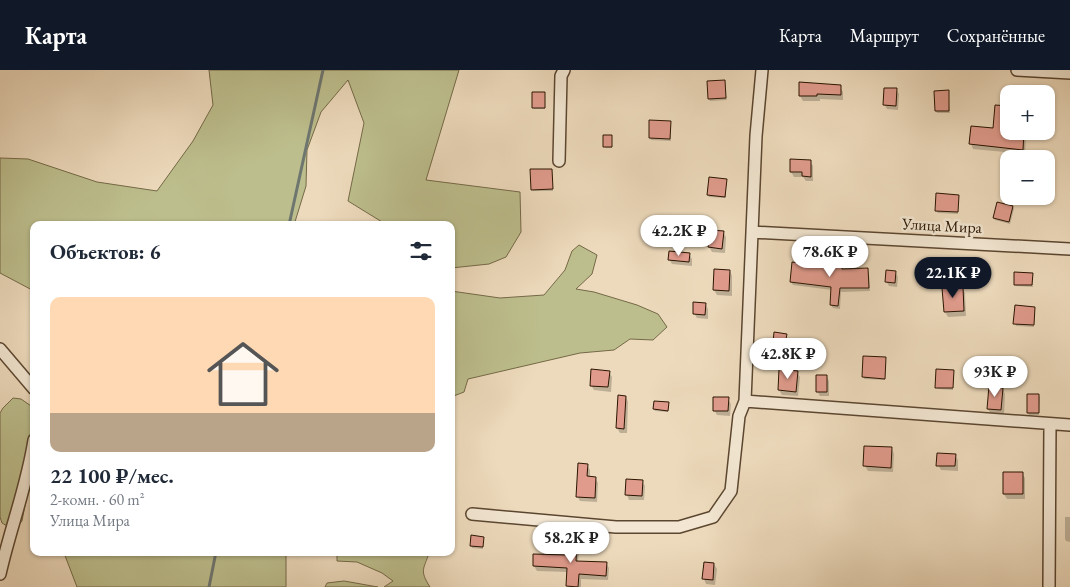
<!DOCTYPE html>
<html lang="ru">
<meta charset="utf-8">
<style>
:root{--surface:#fff;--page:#f2f2f3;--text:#1f2937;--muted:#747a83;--line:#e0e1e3;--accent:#111827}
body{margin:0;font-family:"EB Garamond",serif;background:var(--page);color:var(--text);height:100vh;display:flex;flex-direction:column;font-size:19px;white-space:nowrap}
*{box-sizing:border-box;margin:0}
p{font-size:16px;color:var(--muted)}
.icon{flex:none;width:28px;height:28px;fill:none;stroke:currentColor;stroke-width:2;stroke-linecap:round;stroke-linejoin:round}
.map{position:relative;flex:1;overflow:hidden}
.drawer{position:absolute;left:30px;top:151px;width:425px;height:335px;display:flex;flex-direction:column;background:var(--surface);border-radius:10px;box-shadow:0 1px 4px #0004}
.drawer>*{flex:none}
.controls{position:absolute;left:1000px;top:15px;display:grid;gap:10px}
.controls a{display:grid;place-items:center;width:55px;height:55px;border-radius:10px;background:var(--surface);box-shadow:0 1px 4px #0004;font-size:25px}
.price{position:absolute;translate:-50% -42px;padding:0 11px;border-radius:18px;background:#fff;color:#222;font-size:16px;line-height:32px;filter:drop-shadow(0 1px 2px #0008)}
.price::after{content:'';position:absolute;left:50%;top:30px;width:15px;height:11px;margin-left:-8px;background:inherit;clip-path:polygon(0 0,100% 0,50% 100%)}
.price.current{background:var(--accent);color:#fff}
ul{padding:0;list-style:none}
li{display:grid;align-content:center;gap:10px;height:265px;padding:0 20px}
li+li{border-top:1px solid var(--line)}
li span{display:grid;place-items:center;height:155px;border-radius:10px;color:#555}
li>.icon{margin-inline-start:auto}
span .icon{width:90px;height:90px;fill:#fffc;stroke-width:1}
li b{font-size:21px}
h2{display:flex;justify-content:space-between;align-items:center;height:60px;padding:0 20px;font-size:21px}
header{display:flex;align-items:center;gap:30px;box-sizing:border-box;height:70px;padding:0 25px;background:var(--accent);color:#fff}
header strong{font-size:24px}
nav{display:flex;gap:28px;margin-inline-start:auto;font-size:18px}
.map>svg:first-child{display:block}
</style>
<header>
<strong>Карта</strong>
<nav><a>Карта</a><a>Маршрут</a><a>Сохранённые</a></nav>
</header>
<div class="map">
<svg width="1070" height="517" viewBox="0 0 1070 517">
<rect width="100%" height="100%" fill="#eddabc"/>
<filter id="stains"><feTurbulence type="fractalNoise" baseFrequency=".004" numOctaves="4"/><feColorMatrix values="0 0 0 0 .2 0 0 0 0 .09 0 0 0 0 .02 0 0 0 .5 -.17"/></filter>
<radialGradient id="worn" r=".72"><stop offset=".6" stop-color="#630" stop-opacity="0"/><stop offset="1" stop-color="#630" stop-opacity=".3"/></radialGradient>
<!-- green -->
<path fill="#bdbe8d" stroke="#746947" d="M209,0H459L426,110L520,122L521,162L506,187L489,194L451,198V155H387L348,131L364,53L348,10L321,42L307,80L306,116L294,155H34V221L0,203V88L28,89L97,112L157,121L193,71L213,35Z
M579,175L597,185L592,204L576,219L594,222L637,235L658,244L667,257L653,270L630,269L614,280L580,283L468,309L464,322L451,327V221L500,228L544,225L565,200L572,181Z
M13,328L21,329L34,338V407L27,425L22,451L14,460L2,453L0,447V343L3,338Z
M64,483H286V517H77Z
M337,483H429C424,499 419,500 430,517H384L393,511L382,503L357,492L337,491Z
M344,511L378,517H325L327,513Z"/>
<!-- shadow -->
<path fill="#0003" d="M724,12L727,30L710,31L709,29Z
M840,17L843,22V30L820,29V31H803L800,26Z
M896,19L899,24L898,40L887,39L884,34Z
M948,22L950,43H937L936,41Z
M544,23L545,39H534L533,37Z
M1005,23L1020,24H1009V61L1024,63L1026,67L1025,84L973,79L971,74L995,60L1004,37Z
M670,52L671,71L651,70L650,68Z
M611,66L612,78H606L604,76Z
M810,91L813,96V111H806L803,107H794L791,102Z
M551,100L553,121H533L532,119Z
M726,110V128L709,127L708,125Z
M958,126V144L938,143L936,141Z
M1013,137L1014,139L1010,154L995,150L994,148Z
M723,162L726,167L725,183L712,182L709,177Z
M689,184L692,189V196L672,194L669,189Z
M841,193L843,200H867L869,203L870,221L841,222L840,239L833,238L831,235L832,220L793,215L791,212L832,198Z
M937,193L940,198L941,214L929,215L926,210Z
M730,201L732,206V226L717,225L714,220Z
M895,202L898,207L897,217L889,216L886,211Z
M1032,204L1033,217L1016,216L1015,214Z
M962,218L965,223L966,246L948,247L945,242Z
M705,234L708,239V249L697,248L694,243Z
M1034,238V257L1016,256L1015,253Z
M775,264L786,265V276L775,274Z
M864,287L885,289V310L864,309Z
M953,301V320L938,319L936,317Z
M609,302L612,307L611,322L594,320L591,315Z
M797,302L800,307L798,326L782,325L779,320Z
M826,306L829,311V326H820L817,321Z
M1003,319L1005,324L1004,345L991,344L988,339Z
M1028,325H1038L1040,327L1039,345H1029L1028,343Z
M626,327L628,332L627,363H620L617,358Z
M728,329L731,334L730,346L717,345L714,340Z
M668,333V342L655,341L654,339Z
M892,379L894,384L893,402L868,401L865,396Z
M955,385L958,390V401L941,400L938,395Z
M587,395L590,400V408H595L598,413L597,432L580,431L577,426Z
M1022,403L1025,408V429H1007L1004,424V404Z
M642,411L645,416L644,430H629L627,425Z
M1065,447H1070V472L1066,471L1065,469Z
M483,468V479L472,478L471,475Z
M576,470L579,475L578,492L606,493L609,498L608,510L581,509V517H568V502L537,501L534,496L569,487Z
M714,494L717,499L715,515L706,514L704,509Z"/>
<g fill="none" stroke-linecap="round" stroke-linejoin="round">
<!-- stream -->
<path stroke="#6e7670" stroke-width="3" d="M289,155L323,0
M209,517L216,482"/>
</g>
<!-- building -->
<path fill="#e09b8c" stroke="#2a1401" d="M725,10L726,28L708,29L707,11Z
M799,12L841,15V25L817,24V26H799Z
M884,18H897L896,36L883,35Z
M949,20V41H935L934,21Z
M532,22H545V38H532Z
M995,35L1009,36V61H1024L1023,80L969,74L971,56L993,58Z
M649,50L671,51L670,69L649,68Z
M603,65H612V77H603Z
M790,89L811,90V107L802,106V102H790Z
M530,99H552L553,119L531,120Z
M709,107L727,109L725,127L707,125Z
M936,123L959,125L958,142L935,141Z
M997,132L1013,136L1009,152L993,148Z
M710,160L724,161L722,179L708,177Z
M669,181L690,183L689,192L668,190Z
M832,191L842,192V199L868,198L869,218H840L838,236L830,235L831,217L790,212L792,192L831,197Z
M924,192H938L939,209L925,210Z
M714,199L730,200L729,221L713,220Z
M886,200L896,201L895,213L885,212Z
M1014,202L1033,203L1032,215H1014Z
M963,217L964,241L944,242L942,218Z
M693,232L706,233L705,245L693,244Z
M1015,235L1035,237L1034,255L1013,254Z
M774,262L787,264L785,274L773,272Z
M863,286L886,287L885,309L862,307Z
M591,299L610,301L608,317L590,316Z
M779,299L798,301L796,322L778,320Z
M936,299L954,300L953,318H935Z
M816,305H827V322H816Z
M989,316L1003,318L1001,340L987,339Z
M1027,324H1039V343H1027Z
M618,325L626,326L624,359L616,358Z
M713,327H729L728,341H713Z
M654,331L669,332L668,341L653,339Z
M864,376L892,377L891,398L863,396Z
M937,383L956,384L955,396H936Z
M578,393L588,394L587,406L596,407L595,428L576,427Z
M1003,402H1023V424H1003Z
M626,409L643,410L642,426L625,425Z
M471,465L484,467L483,477L470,476Z
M568,469H577L576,491L607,492L606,506L579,504L578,517L566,516L567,498L533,496V484L567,485Z
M704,492L714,493L713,510L702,509Z"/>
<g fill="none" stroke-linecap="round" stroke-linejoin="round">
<defs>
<path id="minor" d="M1017,0L1070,3
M559,91L561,6L564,0
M752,162L1070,179
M0,279L34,319
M745,331L1070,355
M472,444L616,457H679L713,447L731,421L739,346L745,331L756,66L762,0
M0,504C10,459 27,416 34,370
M1049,517L1050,354"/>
</defs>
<!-- minor casing -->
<use href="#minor" stroke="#5b4630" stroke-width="14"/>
<!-- minor -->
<use href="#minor" stroke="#f3e7d3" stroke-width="11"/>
</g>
<g text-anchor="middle" stroke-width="5" stroke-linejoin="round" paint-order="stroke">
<!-- street labels -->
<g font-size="16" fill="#2a1401" stroke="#f3e7d3">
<text transform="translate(942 155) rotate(3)" y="6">Улица Мира</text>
</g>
</g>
<rect width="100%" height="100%" filter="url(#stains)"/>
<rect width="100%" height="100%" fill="url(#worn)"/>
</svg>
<div class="controls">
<a>+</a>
<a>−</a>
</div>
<b class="price" style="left:679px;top:187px">42.2K ₽</b>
<b class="price" style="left:830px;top:208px">78.6K ₽</b>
<b class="price current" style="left:953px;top:229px">22.1K ₽</b>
<b class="price" style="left:788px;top:310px">42.8K ₽</b>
<b class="price" style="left:995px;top:328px">93K ₽</b>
<b class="price" style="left:571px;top:494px">58.2K ₽</b>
<section class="drawer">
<h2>Объектов: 6<svg class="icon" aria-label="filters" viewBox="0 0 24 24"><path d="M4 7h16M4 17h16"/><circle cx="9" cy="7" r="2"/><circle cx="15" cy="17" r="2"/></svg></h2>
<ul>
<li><span style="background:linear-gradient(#ffd9b3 75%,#b9a48a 0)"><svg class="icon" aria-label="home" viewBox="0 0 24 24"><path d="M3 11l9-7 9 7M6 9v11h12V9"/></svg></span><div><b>22 100 ₽/мес.</b><p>2-комн. · 60 m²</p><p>Улица Мира</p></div></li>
</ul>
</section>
</div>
